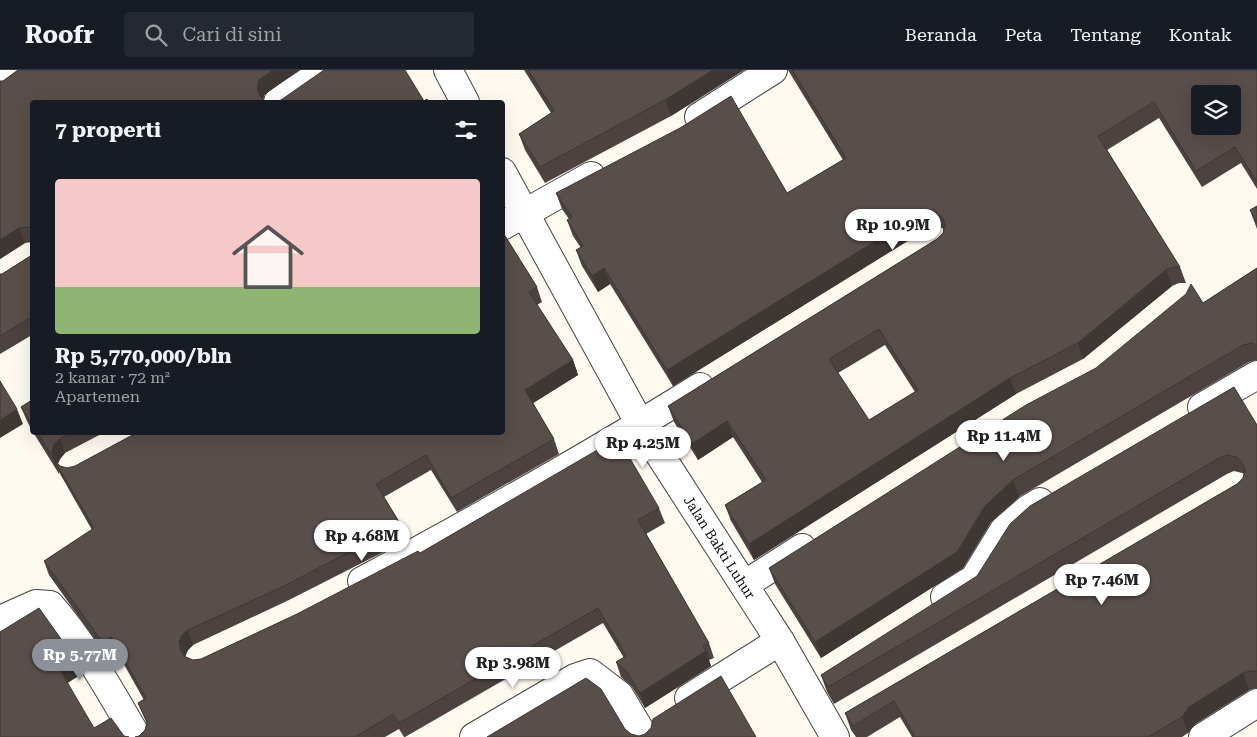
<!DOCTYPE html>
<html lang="id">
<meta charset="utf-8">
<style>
:root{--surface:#171b24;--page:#242831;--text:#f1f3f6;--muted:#9ea1a6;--line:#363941;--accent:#8c9099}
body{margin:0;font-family:"Roboto Serif",serif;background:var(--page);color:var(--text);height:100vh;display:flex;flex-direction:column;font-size:19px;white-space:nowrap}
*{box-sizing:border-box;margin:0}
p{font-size:16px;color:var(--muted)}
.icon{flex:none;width:28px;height:28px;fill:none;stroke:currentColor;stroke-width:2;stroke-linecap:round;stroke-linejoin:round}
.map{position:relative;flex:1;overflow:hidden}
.sheet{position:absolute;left:30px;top:30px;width:475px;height:335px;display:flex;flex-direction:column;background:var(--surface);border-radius:5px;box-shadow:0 5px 20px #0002}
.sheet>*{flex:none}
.controls{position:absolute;left:1191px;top:15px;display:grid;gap:10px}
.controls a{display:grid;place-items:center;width:50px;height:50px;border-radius:5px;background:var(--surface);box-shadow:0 5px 20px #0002;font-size:25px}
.price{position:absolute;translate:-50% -42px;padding:0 11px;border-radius:18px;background:#fff;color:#222;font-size:16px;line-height:32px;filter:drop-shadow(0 1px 2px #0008)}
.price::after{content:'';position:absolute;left:50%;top:30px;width:15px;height:11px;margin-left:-8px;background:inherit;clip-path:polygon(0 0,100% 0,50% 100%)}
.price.selected{background:var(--accent);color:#fff}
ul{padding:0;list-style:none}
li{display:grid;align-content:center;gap:10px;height:265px;padding:0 25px}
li+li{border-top:1px solid var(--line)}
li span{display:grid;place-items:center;height:155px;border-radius:5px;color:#555}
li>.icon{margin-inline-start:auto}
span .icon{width:90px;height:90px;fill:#fffc;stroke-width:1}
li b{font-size:21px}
h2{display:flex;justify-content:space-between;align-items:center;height:60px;padding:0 25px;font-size:21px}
header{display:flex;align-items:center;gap:30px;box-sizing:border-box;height:70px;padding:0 25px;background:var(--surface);border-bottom:1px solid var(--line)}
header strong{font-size:24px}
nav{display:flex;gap:28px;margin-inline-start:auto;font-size:18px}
.search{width:350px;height:45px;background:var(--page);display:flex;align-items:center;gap:12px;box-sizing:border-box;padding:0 18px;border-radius:5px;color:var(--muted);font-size:19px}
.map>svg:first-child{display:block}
</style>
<header>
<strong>Roofr</strong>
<div class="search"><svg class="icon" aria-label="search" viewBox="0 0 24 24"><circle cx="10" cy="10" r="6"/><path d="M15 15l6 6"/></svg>Cari di sini</div>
<nav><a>Beranda</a><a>Peta</a><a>Tentang</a><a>Kontak</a></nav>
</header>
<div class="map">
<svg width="1257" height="667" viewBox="0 0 1257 667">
<rect width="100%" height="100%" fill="#fffaf0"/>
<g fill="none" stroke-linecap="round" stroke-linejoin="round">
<defs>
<g id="minor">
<path d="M448,0L465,32"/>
<path d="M0,12L20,0"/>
<path d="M278,32L326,0"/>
<path d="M699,47L773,0"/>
<path id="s1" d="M502,102L640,354L780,571L835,667"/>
<path d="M502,156L591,106"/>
<path d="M1202,337L1257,305"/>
<path d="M362,511C476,450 590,386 700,317"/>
<path d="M744,515L802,478"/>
<path d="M945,527L974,509L1004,460L1027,440L1040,432"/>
<path d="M0,550L36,534L50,535C85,575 110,621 137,667"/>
<path d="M689,628L780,571"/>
<path d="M474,667L575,608L590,603L619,625L644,667"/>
<path d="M1203,667L1257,633"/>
</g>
</defs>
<!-- minor casing -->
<use href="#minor" stroke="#424242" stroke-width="30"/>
<!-- minor -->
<use href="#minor" stroke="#fff" stroke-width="28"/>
</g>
<!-- wall -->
<path fill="#4c4340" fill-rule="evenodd" d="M18,0H299L264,25L263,29L32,32V172L25,173L0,189L3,11Z
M524,0H744L671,46L545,113L525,80L519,64L551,43Z
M788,0H1257V119L1241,93L1202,117L1159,48L1107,80L1180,197L1186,213H1179L1172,216L1083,289L1016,324L754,490L731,451L725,435L762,412L733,367L698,390L674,352L668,336L937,169L943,163L944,160L942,158L934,156L927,159L673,316L610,214L598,222L582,196L576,180L581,178L573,166L567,150L569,149L562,139L556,123H787L843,90ZM885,275L915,322L869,350L838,303Z
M1257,136V159L1250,140Z
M502,161L537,217L542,232L537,235L573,290L578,305L533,333L554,369L559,384L457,442L431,400L384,427L401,455L407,470L289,530L193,575L188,580L185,586L193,590L201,589L297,544L420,483L659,438L665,453L646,464L709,573L714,588L709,590L711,596L645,638L632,617L621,607L616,592L624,588L603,553L405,667H404L399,659L385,667H135L139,666L145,660L147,654L138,633L144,630L117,582L108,588L49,505L44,491L92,460L59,402V404L33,362H105L65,383L60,389L58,394L60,396L67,398L502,362Z
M32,185V265L0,284V204H2Z
M1257,198V290L1249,292L1019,427L991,452L963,498L821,588L775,514L769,498L1203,233Z
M32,330V361L27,351L21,337Z
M1257,355V618L1249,620L1195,654L1188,663L1182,667H912L900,647L867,667H856L851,660L845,643L1237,414L1243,408L1244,404L1242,403L1234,401L1227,404L834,634L827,622L821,605Z"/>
<!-- shaded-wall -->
<path fill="#3e3734" d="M273,0H299L264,25L263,32L257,19L259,10Z
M713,0H744L671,46L665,30Z
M921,143L927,159L673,316L667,300Z
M19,158L25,173L0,189V170Z
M604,198L610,214L598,222L592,206Z
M1166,200L1172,216L1083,289L1078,273Z
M573,290L578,305L530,335L525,320Z
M1010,308L1016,324L754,490L749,474Z
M17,339L23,354L0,368V350Z
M727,351L733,367L698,390L692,374Z
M60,369L65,383L60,389L57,396L54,390L59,404L54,389L52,381L54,374Z
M1013,410L1019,427L991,452L963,498L821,588L815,572L985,436Z
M188,560L193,575L188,580L185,587L181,581L179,572L182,565Z
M111,567L117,582L108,588L103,573Z
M706,581L711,596L645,638L640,623Z
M76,590L82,604L66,614L60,600Z
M1243,603L1249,620L1195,654L1188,663L1182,647L1189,637Z"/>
<!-- building -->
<path fill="#584e4a" stroke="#3e3734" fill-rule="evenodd" d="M18,0H273L259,10L257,19L260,26L265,31L272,32H32V158L26,157L19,158L0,170V11H3Z
M324,0H405L424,31L427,29L429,32H274L281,30Z
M528,0H713L665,30L540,97L519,64L554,41Z
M792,0H1257V112L1235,77L1196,101L1154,32L1098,66L1180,197H1173L1166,200L1078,273L1010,308L749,474L725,435L766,410L727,351L692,374L668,336L937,169L943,163L945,155L943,148L936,142L928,140L921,143L667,300L604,198L592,206L576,180L583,176L567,150L572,147L556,123L680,58L731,26L787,123L846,88ZM1200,24H1232V56H1200ZM879,259L918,320L869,350L829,289Z
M1257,136V153L1250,140Z
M502,161L537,217L529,222L573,290L525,320L554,369L451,428L426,385L376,414L401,455L284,516L188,560L182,565L179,572L181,581L185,587L193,590L201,589L297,544L418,481L420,483L618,368L659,438L638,450L709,573L703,576L706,581L640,623L627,602L616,592L626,586L598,538L399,653L393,644L355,667H135L139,666L145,660L147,652L138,633L146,628L111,567L103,573L44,491L94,458L54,390L60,396L67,398L75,396L138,362H502Z
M32,185V247L0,266V204H2Z
M1257,198V275L1252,273L1243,275L1013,410L985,436L957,482L815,572L769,498L1026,335L1096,298L1186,224L1191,214L1203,233Z
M0,311L17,339L0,350Z
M1234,317L1257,355V602L1250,601L1243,603L1189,637L1182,647L1148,667H915L894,631L853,656L845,643L1237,414L1243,408L1245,400L1242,392L1236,387L1228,385L1221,387L828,617L821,605L977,506L1010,454L1030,436Z
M32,330V355L21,337Z
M37,362H72L60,369L54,374L52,381L54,389Z
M39,538L76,590L60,600L94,658L111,648L124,666L129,667H0V562Z
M721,606L756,667H487L586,608L601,619L625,659L631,664L639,666L645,664L651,658L653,649Z"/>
<g text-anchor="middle" stroke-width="5" stroke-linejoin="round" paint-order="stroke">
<!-- street labels -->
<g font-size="14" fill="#0f0f0f" stroke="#fff">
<text dy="5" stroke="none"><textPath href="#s1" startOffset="434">Jalan Bakti Luhur</textPath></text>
</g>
</g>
</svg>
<div class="controls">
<a><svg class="icon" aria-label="layers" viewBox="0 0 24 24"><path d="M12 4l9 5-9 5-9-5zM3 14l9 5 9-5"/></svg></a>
</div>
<b class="price" style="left:893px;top:181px">Rp 10.9M</b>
<b class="price" style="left:1004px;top:392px">Rp 11.4M</b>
<b class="price" style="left:643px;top:399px">Rp 4.25M</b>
<b class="price" style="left:362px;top:492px">Rp 4.68M</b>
<b class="price" style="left:1102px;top:536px">Rp 7.46M</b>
<b class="price selected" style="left:80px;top:611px">Rp 5.77M</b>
<b class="price" style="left:513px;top:619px">Rp 3.98M</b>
<section class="sheet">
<h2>7 properti<svg class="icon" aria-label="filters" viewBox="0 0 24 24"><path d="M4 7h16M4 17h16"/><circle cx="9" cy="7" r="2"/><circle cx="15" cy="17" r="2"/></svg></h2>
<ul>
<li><span style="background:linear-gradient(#f6c9c9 70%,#8fb573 0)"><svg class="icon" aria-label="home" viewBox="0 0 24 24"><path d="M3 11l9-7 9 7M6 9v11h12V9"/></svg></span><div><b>Rp 5,770,000/bln</b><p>2 kamar · 72 m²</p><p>Apartemen</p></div></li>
</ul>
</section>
</div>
